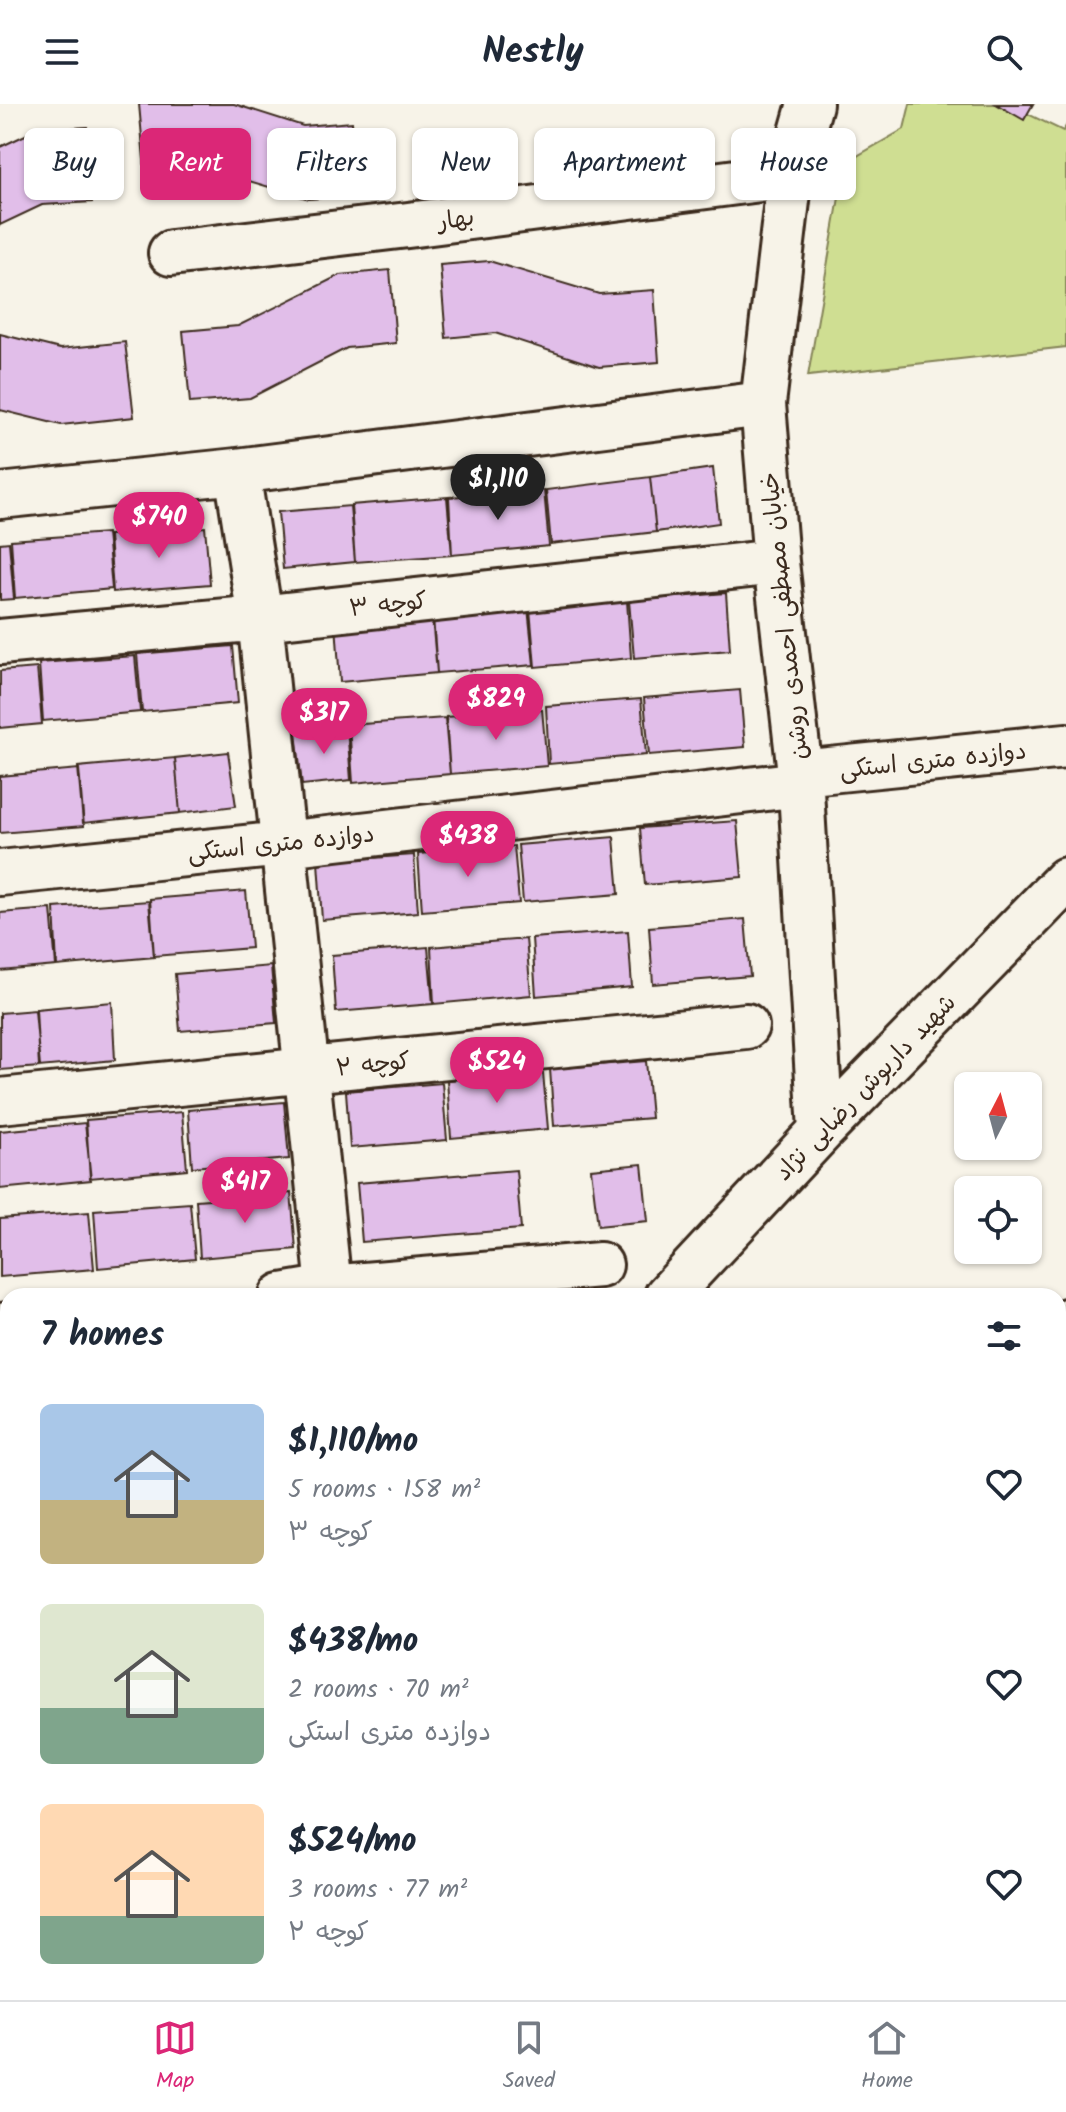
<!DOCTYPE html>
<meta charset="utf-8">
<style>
:root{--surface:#fff;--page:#f2f2f3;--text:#1f2937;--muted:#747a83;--line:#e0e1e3;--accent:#db2777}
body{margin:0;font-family:Kalam,"Playpen Sans Arabic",sans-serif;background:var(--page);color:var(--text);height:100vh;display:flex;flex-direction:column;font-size:30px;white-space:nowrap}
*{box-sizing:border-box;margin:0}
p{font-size:26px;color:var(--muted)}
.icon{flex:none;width:44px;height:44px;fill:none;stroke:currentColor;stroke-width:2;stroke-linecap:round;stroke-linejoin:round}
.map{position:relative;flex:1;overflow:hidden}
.drawer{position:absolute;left:0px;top:1184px;width:1066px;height:712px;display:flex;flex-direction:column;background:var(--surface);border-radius:24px 24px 0 0;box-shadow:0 2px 6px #0004}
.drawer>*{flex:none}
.banner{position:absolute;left:24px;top:24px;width:1018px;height:72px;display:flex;gap:16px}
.needle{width:52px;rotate:6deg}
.controls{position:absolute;left:954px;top:968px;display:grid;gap:16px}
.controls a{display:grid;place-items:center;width:88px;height:88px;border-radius:12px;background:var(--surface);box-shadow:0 2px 6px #0004;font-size:40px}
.price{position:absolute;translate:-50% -68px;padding:0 18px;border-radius:28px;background:var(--accent);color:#fff;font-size:26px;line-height:52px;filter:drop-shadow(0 2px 4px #0008)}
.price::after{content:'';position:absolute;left:50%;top:48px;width:24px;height:18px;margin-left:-12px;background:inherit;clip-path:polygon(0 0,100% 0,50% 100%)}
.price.active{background:#222;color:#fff}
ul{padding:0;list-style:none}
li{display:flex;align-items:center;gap:24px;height:200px;padding:0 40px}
li span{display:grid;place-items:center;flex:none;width:224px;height:160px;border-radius:12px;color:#555}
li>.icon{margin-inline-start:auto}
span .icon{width:96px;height:96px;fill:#fffc;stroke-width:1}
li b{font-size:34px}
h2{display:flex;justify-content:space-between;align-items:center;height:96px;padding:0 40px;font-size:34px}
.chip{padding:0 28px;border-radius:12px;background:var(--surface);box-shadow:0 2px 6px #0004;font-size:28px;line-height:72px}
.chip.active{background:var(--accent);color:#fff}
header{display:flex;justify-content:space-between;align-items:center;height:104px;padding:0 40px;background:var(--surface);font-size:36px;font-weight:700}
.menu{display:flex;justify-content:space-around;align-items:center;height:112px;border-top:2px solid var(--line);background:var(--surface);font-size:22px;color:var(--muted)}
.menu a{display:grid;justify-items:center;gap:4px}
.menu .active{color:var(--accent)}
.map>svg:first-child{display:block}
</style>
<header><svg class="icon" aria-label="menu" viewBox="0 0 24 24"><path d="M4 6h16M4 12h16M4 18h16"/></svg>Nestly<svg class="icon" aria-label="search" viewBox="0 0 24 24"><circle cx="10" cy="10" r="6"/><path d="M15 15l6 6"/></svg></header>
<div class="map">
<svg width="1066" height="1896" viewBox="0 0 1066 1896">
<rect width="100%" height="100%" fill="#f7f3e8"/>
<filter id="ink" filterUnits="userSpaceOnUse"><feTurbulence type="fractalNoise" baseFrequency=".0125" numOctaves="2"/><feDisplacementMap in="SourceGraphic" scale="16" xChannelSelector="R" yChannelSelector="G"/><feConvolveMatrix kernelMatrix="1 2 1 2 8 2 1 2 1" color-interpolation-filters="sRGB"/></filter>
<g filter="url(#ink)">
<!-- green -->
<path fill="#cfde92" stroke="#858458" stroke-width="2" d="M910,0H1007L1063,27L1066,22V243L808,272L845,59L904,25Z"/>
<!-- building -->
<path fill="#e1bee9" stroke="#3b2a1e" stroke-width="2" d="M139,0H234L303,22L352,18L359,91L309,95L199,62L145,67Z
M996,0H1033L1024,16Z
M87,23L92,98L42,101L0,121V43L36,26Z
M489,157L599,190L654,186L659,258L599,263L495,229L446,234L440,161Z
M390,166L396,239L347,244L250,294L190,299L183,227L238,222L340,171Z
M0,230L60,245L125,238L134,313L61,321L0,306Z
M713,364L719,419L656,428L650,373Z
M650,373L656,428L551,440L546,386Z
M544,386L549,442L452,451L449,393Z
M447,393L452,451L355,458L351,401Z
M350,402L355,458L283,465L278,408Z
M205,423L210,480L113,488L109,431Z
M107,429L112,485L15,494L11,436Z
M9,438L14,495L0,496V439Z
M726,489L730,546L634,554L629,497Z
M627,497L631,554L535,563L530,505Z
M528,504L534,561L437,569L433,512Z
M432,513L437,569L340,578L336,520Z
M233,542L238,599L142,608L137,550Z
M135,552L140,608L43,617L39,559Z
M37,564L42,620L0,624V567Z
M740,586L745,643L649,651L644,594Z
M641,595L646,651L549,660L546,602Z
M542,605L547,662L450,670L446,613Z
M445,614L450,670L353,679L349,621Z
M347,623L351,676L302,681L296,628Z
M228,648L236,702L180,709L175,654Z
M175,654L180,709L83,719L78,663Z
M79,665L84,722L0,729V672Z
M737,717L742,773L645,781L640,724Z
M614,733L619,790L523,798L518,741Z
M514,742L519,799L422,807L418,750Z
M414,751L418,808L322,816L318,758Z
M246,787L251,844L154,852L150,795Z
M149,797L154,853L57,862L54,804Z
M51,805L56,862L0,867V809Z
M745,815L750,872L653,880L649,823Z
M628,827L632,883L536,892L532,834Z
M526,835L531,891L434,900L431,843Z
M428,843L433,900L336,908L332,851Z
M271,862L276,919L180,927L175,870Z
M112,898L115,956L39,963L36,905Z
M35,906L40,963L0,966V909Z
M646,957L651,1014L554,1022L550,965Z
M543,969L548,1025L451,1034L447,976Z
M442,979L447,1036L350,1044L346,987Z
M284,998L289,1055L192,1063L188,1006Z
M182,1008L187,1065L90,1074L86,1016Z
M85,1019L91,1076L0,1085V1027Z
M642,1060L648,1117L598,1122L591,1065Z
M516,1066L521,1125L362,1138L357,1079Z
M291,1089L296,1145L200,1154L196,1096Z
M190,1099L195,1155L98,1164L94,1106Z
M89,1108L94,1165L0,1173V1115Z
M0,1762L8,1770V1820L0,1828Z
M1066,1867V1896H1064L1055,1888H1058V1875Z
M91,1888H167L175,1896H84Z"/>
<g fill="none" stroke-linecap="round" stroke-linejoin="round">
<defs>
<path id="minor" d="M810,0L790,71L763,300L776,458L800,669L821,1027
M171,149L408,121L790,71
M237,367L260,514L329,1184
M0,392L237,367L763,300
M0,538L260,514L776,458
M800,669L1066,642
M0,769L284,740L801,680
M0,997L746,922
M282,1192L329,1184L600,1161
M667,1192L821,1027L1066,776
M0,1222L8,1221
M1058,1225L1066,1217
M0,1362L8,1361
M1058,1480L1066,1471
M0,1672L8,1680
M236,1888L244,1896
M867,1888L876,1896
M45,1896L52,1888
M431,1896L438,1888
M659,1896L666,1888"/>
<path id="major" d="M1058,1307L1066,1298
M1058,1405L1066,1396
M504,1896L512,1888
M600,1896L608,1888"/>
</defs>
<!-- minor casing -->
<use href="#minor" stroke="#3b2a1e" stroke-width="50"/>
<!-- major casing -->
<use href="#major" stroke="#3b2a1e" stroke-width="50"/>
<!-- minor -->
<use href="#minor" stroke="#f7f3e8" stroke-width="44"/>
<!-- major -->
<use href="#major" stroke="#fbddab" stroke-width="44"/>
</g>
</g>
<g text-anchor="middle" stroke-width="6" stroke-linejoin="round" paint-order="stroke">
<!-- street labels -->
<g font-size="24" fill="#3b2a1e" stroke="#f7f3e8">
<text transform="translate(456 115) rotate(-8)" y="8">بهار</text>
<text transform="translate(388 500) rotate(-6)" y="8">کوچه ۳</text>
<text transform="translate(784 512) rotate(-96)" y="8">خیابان مصطفی احمدی روشن</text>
<text transform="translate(933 656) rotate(-6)" y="8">دوازده متری استکی</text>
<text transform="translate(281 739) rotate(-6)" y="8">دوازده متری استکی</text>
<text transform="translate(373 960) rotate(-6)" y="8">کوچه ۲</text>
<text transform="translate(865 983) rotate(-46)" y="8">شهید داریوش رضایی نژاد</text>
</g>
</g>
</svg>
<div class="controls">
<a><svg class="needle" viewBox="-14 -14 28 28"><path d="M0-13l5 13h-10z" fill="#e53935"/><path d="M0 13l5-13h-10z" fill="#747a83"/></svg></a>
<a><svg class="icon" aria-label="locate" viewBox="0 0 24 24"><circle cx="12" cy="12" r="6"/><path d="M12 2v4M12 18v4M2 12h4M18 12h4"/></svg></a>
</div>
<b class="price active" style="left:498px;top:418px">$1,110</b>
<b class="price" style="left:159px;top:456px">$740</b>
<b class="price" style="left:496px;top:638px">$829</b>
<b class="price" style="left:324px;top:652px">$317</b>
<b class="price" style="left:468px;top:775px">$438</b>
<b class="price" style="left:497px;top:1001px">$524</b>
<b class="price" style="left:245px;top:1121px">$417</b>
<div class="banner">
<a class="chip">Buy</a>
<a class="chip active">Rent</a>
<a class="chip">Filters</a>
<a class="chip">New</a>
<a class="chip">Apartment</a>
<a class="chip">House</a>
</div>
<section class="drawer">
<h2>7 homes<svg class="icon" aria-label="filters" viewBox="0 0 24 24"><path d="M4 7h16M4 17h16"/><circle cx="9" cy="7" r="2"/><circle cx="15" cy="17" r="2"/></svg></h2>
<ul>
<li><span style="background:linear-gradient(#a9c7e8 60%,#c2b280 0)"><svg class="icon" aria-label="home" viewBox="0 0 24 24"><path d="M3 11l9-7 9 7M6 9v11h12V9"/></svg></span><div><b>$1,110/mo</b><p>5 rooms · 158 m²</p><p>کوچه ۳</p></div><svg class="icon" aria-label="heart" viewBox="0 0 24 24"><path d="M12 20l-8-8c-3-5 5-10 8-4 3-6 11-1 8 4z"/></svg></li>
<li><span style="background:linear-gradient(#dfe7d0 65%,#7fa58c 0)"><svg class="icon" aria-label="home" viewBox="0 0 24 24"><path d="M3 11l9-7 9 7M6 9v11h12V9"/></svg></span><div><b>$438/mo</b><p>2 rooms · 70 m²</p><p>دوازده متری استکی</p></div><svg class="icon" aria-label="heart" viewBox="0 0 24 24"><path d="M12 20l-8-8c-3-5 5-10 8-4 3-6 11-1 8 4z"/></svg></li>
<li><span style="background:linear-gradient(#ffd9b3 70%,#7fa58c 0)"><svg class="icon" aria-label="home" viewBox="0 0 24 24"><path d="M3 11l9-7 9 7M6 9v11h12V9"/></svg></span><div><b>$524/mo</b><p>3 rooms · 77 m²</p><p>کوچه ۲</p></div><svg class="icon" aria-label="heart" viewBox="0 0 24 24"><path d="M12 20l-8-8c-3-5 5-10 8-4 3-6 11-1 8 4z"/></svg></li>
</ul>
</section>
</div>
<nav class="menu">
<a class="active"><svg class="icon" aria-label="map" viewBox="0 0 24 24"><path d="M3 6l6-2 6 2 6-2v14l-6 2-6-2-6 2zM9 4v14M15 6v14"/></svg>Map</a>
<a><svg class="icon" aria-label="saved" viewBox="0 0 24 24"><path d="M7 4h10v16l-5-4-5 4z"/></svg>Saved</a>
<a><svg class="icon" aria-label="home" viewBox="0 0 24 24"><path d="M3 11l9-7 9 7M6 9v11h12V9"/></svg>Home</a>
</nav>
